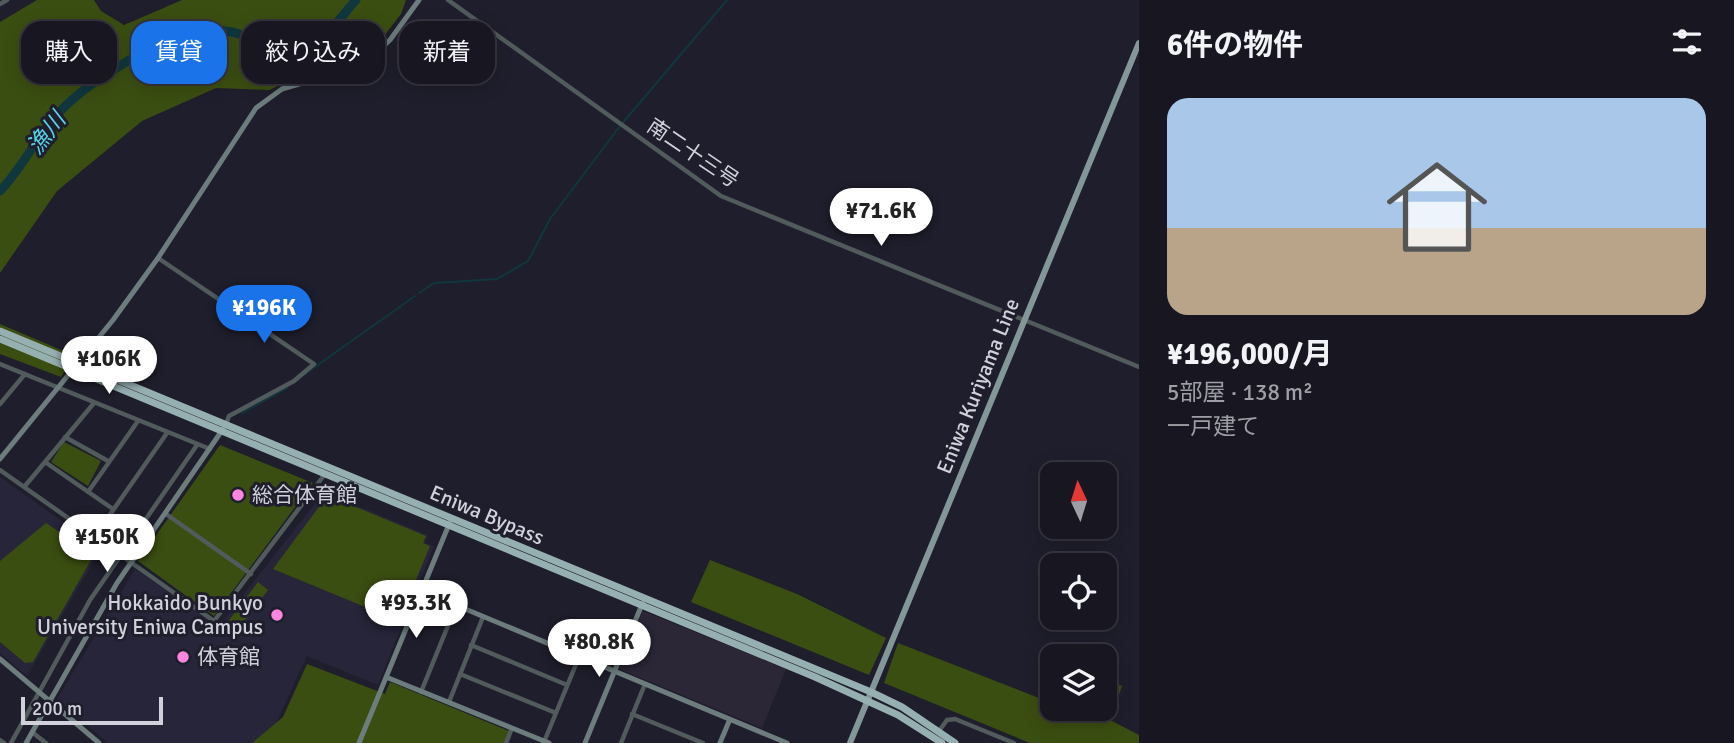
<!DOCTYPE html>
<html lang="ja">
<meta charset="utf-8">
<style>
:root{--surface:#171621;--page:#24232e;--text:#f1f3f6;--muted:#9e9fa5;--line:#36353f;--accent:#1a73e8}
body{margin:0;font-family:Signika,"Noto Sans JP",sans-serif;background:var(--page);color:var(--text);height:100vh;display:flex;flex-direction:column;font-size:26px;white-space:nowrap}
*{box-sizing:border-box;margin:0}
p{font-size:23px;color:var(--muted)}
.icon{flex:none;width:38px;height:38px;fill:none;stroke:currentColor;stroke-width:2;stroke-linecap:round;stroke-linejoin:round}
.map{position:relative;flex:1;overflow:hidden}
.details{display:flex;flex-direction:column;background:var(--surface);width:595px}
.details>*{flex:none}
.guide{position:absolute;left:21px;top:21px;width:665px;height:63px;display:flex;gap:14px}
.needle{width:46px;rotate:356deg}
.buttons{position:absolute;left:1040px;top:462px;display:grid;gap:14px}
.buttons a{display:grid;place-items:center;width:77px;height:77px;border-radius:14px;background:var(--surface);box-shadow:0 4px 18px #0003,0 0 0 2px var(--line);font-size:35px}
.scale{position:absolute;left:21px;bottom:18px;width:142px;box-sizing:border-box;padding-left:7px;border:4px solid #d1d1db;border-top:0;font-size:19px;line-height:24px;white-space:nowrap;color:#d1d1db;-webkit-text-stroke:5px #1f1e2c;paint-order:stroke}
.price{position:absolute;translate:-50% -60px;padding:0 16px;border-radius:24px;background:#fff;color:#222;font-size:23px;line-height:46px;filter:drop-shadow(0 2px 4px #0008)}
.price::after{content:'';position:absolute;left:50%;top:42px;width:21px;height:16px;margin-left:-10px;background:inherit;clip-path:polygon(0 0,100% 0,50% 100%)}
.price.current{background:var(--accent);color:#fff}
ul{padding:0;list-style:none}
li{display:grid;align-content:center;gap:14px;height:371px;padding:0 28px}
li+li{border-top:2px solid var(--line)}
li span{display:grid;place-items:center;height:217px;border-radius:21px;color:#555}
li>.icon{margin-inline-start:auto}
span .icon{width:126px;height:126px;fill:#fffc;stroke-width:1}
li b{font-size:30px}
h2{display:flex;justify-content:space-between;align-items:center;height:84px;padding:0 28px;font-size:30px}
.pill{padding:0 24px;border-radius:21px;background:var(--surface);box-shadow:0 4px 18px #0003,0 0 0 2px var(--line);font-size:24px;line-height:63px}
.pill.current{background:var(--accent);color:#fff}
main{display:flex;flex:1;min-height:0}
.map>svg:first-child{display:block}
</style>
<main>
<div class="map">
<svg width="1139" height="743" viewBox="0 0 1139 743">
<rect width="100%" height="100%" fill="#1f1e2c"/>
<!-- commercial -->
<path fill="#2b2737" d="M643,611L786,669L762,728L619,669Z"/>
<!-- built -->
<path fill="#262539" d="M0,477L101,549L27,676L0,653Z
M324,492L428,535L425,543L434,546L378,685L307,656L267,743H108L57,699L135,569L219,626Z"/>
<!-- green -->
<path fill="#3b4e11" d="M37,0H94L101,11L124,25L182,0H406L401,14L377,45L350,63L297,77L269,90L216,88L142,121L57,191L0,273V22Z
M0,324L75,356L61,377L0,354Z
M64,442L101,461L88,486L51,462Z
M220,445L313,483L214,616L138,561Z
M332,497L426,536L423,543L430,546L399,621L273,569L324,500L329,502Z
M46,523L94,555L33,662L25,663L0,642V561Z
M710,560L797,594L886,638L869,675L691,602Z
M258,582L268,590L237,631L226,624Z
M898,643L1052,703V709H1104V678L1122,686L1110,720L1139,735V743H1030L884,683Z
M307,664L385,694L390,682L509,731L504,743H252L283,717Z"/>
<g fill="none" stroke-linecap="round" stroke-linejoin="round">
<!-- stream -->
<path stroke="#10373e" stroke-width="2" d="M419,293L434,283L497,279L528,261L550,219L620,126L727,0
M305,374L415,296
M242,413L287,388"/>
<!-- river -->
<path stroke="#10373e" stroke-width="9" d="M0,191C22,168 35,140 55,117C82,86 117,68 151,47C169,27 207,27 232,32C254,37 277,52 300,49C324,45 341,16 356,0"/>
<!-- street -->
<path stroke="#515b5c" stroke-width="4.5" d="M448,0L721,196L1139,367
M0,4L7,0
M158,258L314,364L294,381L229,416L226,424
M0,364L210,449
M0,404L25,374
M65,437L108,461
M45,462L113,509
M0,470L214,621L325,474
M25,486L94,403
M88,492L138,421
M166,514L251,574
M95,536L167,433
M471,645L567,685
M460,674L556,713
M421,692L456,606
M449,702L483,617
M632,714L703,743
M939,731L947,720L955,719L1014,743
M32,732L46,743
M0,740L4,743
M544,742L579,657
M11,743L90,600L197,445
M506,743L512,728
M621,743L645,684"/>
<!-- secondary -->
<path stroke="#6d7d7e" stroke-width="5" d="M0,459L113,320L158,258L256,108L282,89L343,71L369,59L390,40L419,0
M422,591L787,743
M0,659L99,743
M386,677L549,743
M26,743L117,583L223,429
M359,743L450,522
M585,743L643,602
M720,743L730,719"/>
<!-- primary -->
<path stroke="#839799" stroke-width="6" d="M850,743L1139,43"/>
<!-- highway -->
<path stroke="#96afb1" stroke-width="7" d="M0,331L871,692L902,707L955,743
M0,339L815,677L898,715L942,743"/>
</g>
<!-- markers -->
<g fill="#ff85de" stroke="#1f1e2c" stroke-width="2.5">
<circle cx="238" cy="495" r="7"/>
<circle cx="277" cy="615" r="7"/>
<circle cx="183" cy="657" r="7"/>
</g>
<g text-anchor="middle" stroke-width="6" stroke-linejoin="round" paint-order="stroke">
<!-- street labels -->
<g font-size="21" fill="#d1d1db" stroke="#1f1e2c">
<text transform="translate(693 153) rotate(34)" y="7">南二十三号</text>
<text transform="translate(978 386) rotate(-68)" y="7">Eniwa Kuriyama Line</text>
<text transform="translate(487 515) rotate(23)" y="7">Eniwa Bypass</text>
</g>
<!-- poi labels -->
<g font-size="21" fill="#d1d1db" stroke="#1f1e2c" text-anchor="start">
<text x="252" y="502">総合体育館</text>
<text x="263" y="610" text-anchor="end">Hokkaido Bunkyo<tspan x="263" dy="24">University Eniwa Campus</tspan></text>
<text x="197" y="664">体育館</text>
</g>
<!-- water labels -->
<g font-size="23" font-style="italic" fill="#56d2e9" stroke="#1f1e2c">
<text transform="translate(46 133) rotate(-52)" y="8">漁川</text>
</g>
</g>
</svg>
<div class="buttons">
<a><svg class="needle" viewBox="-14 -14 28 28"><path d="M0-13l5 13h-10z" fill="#e53935"/><path d="M0 13l5-13h-10z" fill="#9e9fa5"/></svg></a>
<a><svg class="icon" aria-label="locate" viewBox="0 0 24 24"><circle cx="12" cy="12" r="6"/><path d="M12 2v4M12 18v4M2 12h4M18 12h4"/></svg></a>
<a><svg class="icon" aria-label="layers" viewBox="0 0 24 24"><path d="M12 4l9 5-9 5-9-5zM3 14l9 5 9-5"/></svg></a>
</div>
<div class="scale">200 m</div>
<b class="price" style="left:881px;top:248px">¥71.6K</b>
<b class="price current" style="left:264px;top:345px">¥196K</b>
<b class="price" style="left:109px;top:396px">¥106K</b>
<b class="price" style="left:107px;top:574px">¥150K</b>
<b class="price" style="left:416px;top:640px">¥93.3K</b>
<b class="price" style="left:599px;top:679px">¥80.8K</b>
<div class="guide">
<a class="pill">購入</a>
<a class="pill current">賃貸</a>
<a class="pill">絞り込み</a>
<a class="pill">新着</a>
</div>
</div>
<section class="details">
<h2>6件の物件<svg class="icon" aria-label="filters" viewBox="0 0 24 24"><path d="M4 7h16M4 17h16"/><circle cx="9" cy="7" r="2"/><circle cx="15" cy="17" r="2"/></svg></h2>
<ul>
<li><span style="background:linear-gradient(#a9c7e8 60%,#b9a48a 0)"><svg class="icon" aria-label="home" viewBox="0 0 24 24"><path d="M3 11l9-7 9 7M6 9v11h12V9"/></svg></span><div><b>¥196,000/月</b><p>5部屋 · 138 m²</p><p>一戸建て</p></div></li>
</ul>
</section>
</main>
